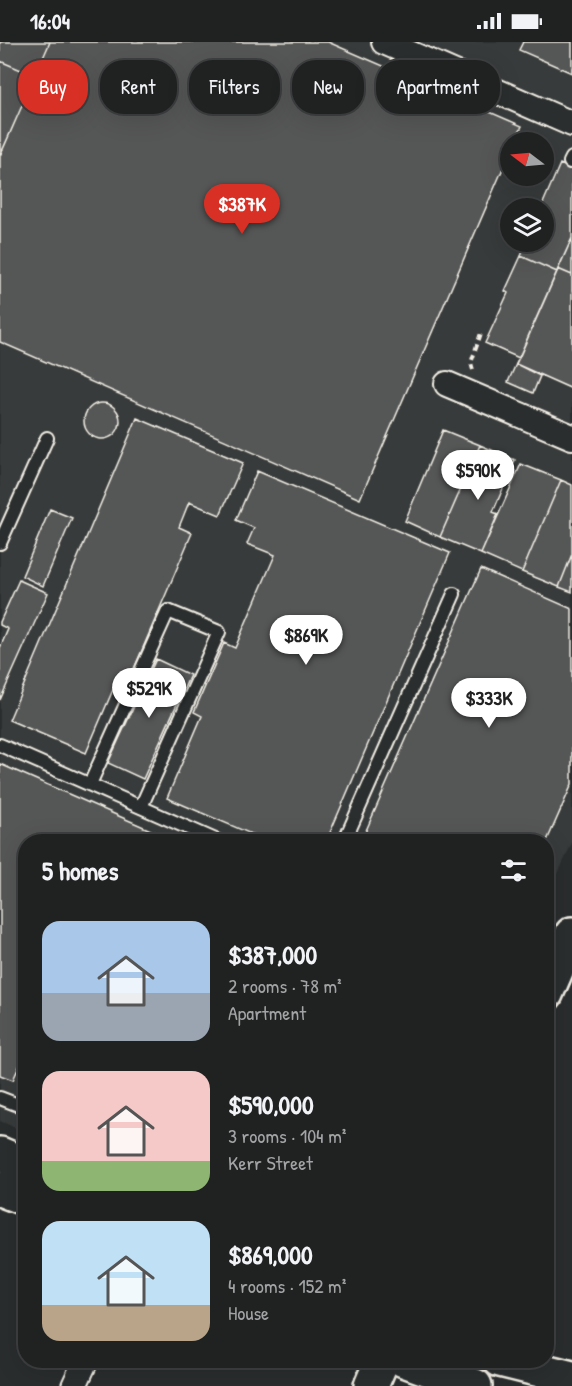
<!DOCTYPE html>
<meta charset="utf-8">
<style>
:root{--surface:#202222;--page:#282a2a;--text:#f1f3f6;--muted:#a2a4a5;--line:#3d3f40;--accent:#d93025}
body{margin:0;font-family:"Patrick Hand",sans-serif;background:var(--page);color:var(--text);height:100vh;display:flex;flex-direction:column;font-size:22px;white-space:nowrap}
*{box-sizing:border-box;margin:0}
p{font-size:20px;color:var(--muted)}
.icon{flex:none;width:33px;height:33px;fill:none;stroke:currentColor;stroke-width:2;stroke-linecap:round;stroke-linejoin:round}
.map{position:relative;flex:1;overflow:hidden}
.drawer{position:absolute;left:18px;top:792px;width:536px;height:534px;display:flex;flex-direction:column;background:var(--surface);border-radius:24px;box-shadow:0 6px 24px #0002,0 0 0 2px var(--line)}
.drawer>*{flex:none}
.guide{position:absolute;left:18px;top:18px;width:537px;height:54px;display:flex;gap:12px}
.needle{width:39px;rotate:286deg}
.fabs{position:absolute;left:500px;top:90px;display:grid;gap:12px}
.fabs a{display:grid;place-items:center;width:54px;height:54px;border-radius:50%;background:var(--surface);box-shadow:0 6px 24px #0002,0 0 0 2px var(--line);font-size:30px}
.price{position:absolute;translate:-50% -51px;padding:0 14px;border-radius:21px;background:#fff;color:#222;font-size:20px;line-height:39px;filter:drop-shadow(0 2px 3px #0008)}
.price::after{content:'';position:absolute;left:50%;top:36px;width:18px;height:14px;margin-left:-9px;background:inherit;clip-path:polygon(0 0,100% 0,50% 100%)}
.price.current{background:var(--accent);color:#fff}
ul{padding:0;list-style:none}
li{display:flex;align-items:center;gap:18px;height:150px;padding:0 24px}
li span{display:grid;place-items:center;flex:none;width:168px;height:120px;border-radius:18px;color:#555}
li>.icon{margin-inline-start:auto}
span .icon{width:72px;height:72px;fill:#fffc;stroke-width:1}
li b{font-size:26px}
h2{display:flex;justify-content:space-between;align-items:center;height:72px;padding:0 24px;font-size:26px}
.chip{padding:0 21px;border-radius:24px;background:var(--surface);box-shadow:0 6px 24px #0002,0 0 0 2px var(--line);font-size:21px;line-height:54px}
.chip.current{background:var(--accent);color:#fff}
.status{display:flex;justify-content:space-between;align-items:center;height:42px;padding:0 30px;background:var(--surface);direction:ltr}
.status svg{height:16px;fill:currentColor}
.map>svg:first-child{display:block}
</style>
<div class="status"><b>16:04</b><svg viewBox="0 0 49 12"><path d="M0 12V9h3v3zM5 12V6h3v6zM10 12V3h3v9zM15 12V0h3v12zM26 1h20v11H26zM47 4h2v5h-2z"/></svg></div>
<div class="map">
<svg width="572" height="1344" viewBox="0 0 572 1344">
<rect width="100%" height="100%" fill="#2a2d2e"/>
<filter id="ink" filterUnits="userSpaceOnUse"><feTurbulence type="fractalNoise" baseFrequency=".0167" numOctaves="2"/><feDisplacementMap in="SourceGraphic" scale="12" xChannelSelector="R" yChannelSelector="G"/><feConvolveMatrix kernelMatrix="1 2 1 2 8 2 1 2 1" color-interpolation-filters="sRGB"/></filter>
<g filter="url(#ink)">
<!-- built -->
<path fill="#373a3a" fill-rule="evenodd" d="M0,0H572V801L546,858V800H26L25,1090L0,1079ZM510,100H543V134H510ZM510,166H543V200H510Z"/>
<!-- building -->
<path fill="#555756" stroke="#f4f1e8" stroke-width="1.5" d="M0,0H50L35,34L0,19Z
M50,0H328L522,84L514,100H510V110L360,457L0,300V114Z
M523,0H572V31L519,8Z
M0,19L35,34L0,114Z
M560,122L572,127V196L557,230L521,214L527,200H543V166H541Z
M572,196V233L558,227Z
M521,214L557,230L519,316L485,301L508,251L505,249Z
M558,227L572,233V347L516,322Z
M516,322L540,334L533,351L508,340Z
M84 379a18 18 0 1 1 36 0a18 18 0 1 1-36 0Z
M137,376L243,421L220,473L189,460L179,485L192,491L125,648L115,643L86,711L9,678Z
M443,388L480,403L440,495L405,479Z
M480,403L515,418L493,470L498,472L481,512L440,495Z
M521,422L561,438L522,530L481,512Z
M257,429L450,511L326,800H270L167,756L202,674L194,670L224,601L235,606L275,513L247,502L254,486L236,478Z
M561,438L572,443V512L559,545L522,530Z
M50,467L72,476L43,544L22,534Z
M572,512V550L559,545Z
M481,527L572,567V742L546,801L361,800Z
M19,538L48,551L0,658V606L8,587L0,583V580Z
M156,617L190,633L143,737L108,721Z
M0,722L178,800H26V1009L13,1038L0,1033Z"/>
<g fill="none" stroke-linecap="round" stroke-linejoin="round">
<defs>
<path id="lane" d="M570,120L572,116
M0,501L47,396
M0,703L220,800
M90,742L168,569L219,590L141,765
M344,800L454,552
M0,1056L26,1066"/>
<path id="street" d="M384,0L572,82
M447,342L572,395
M74,1344L86,1318"/>
<path id="secondary" d="M546,952L572,892
M371,1344L382,1318"/>
<path id="primary" d="M0,1112L26,1123
M0,1147L26,1157
M404,1318L475,1344
M500,1318L572,1336"/>
</defs>
<!-- lane casing -->
<use href="#lane" stroke="#f4f1e8" stroke-width="16"/>
<!-- street casing -->
<use href="#street" stroke="#f4f1e8" stroke-width="28"/>
<!-- secondary casing -->
<use href="#secondary" stroke="#f4f1e8" stroke-width="38"/>
<!-- primary casing -->
<use href="#primary" stroke="#f4f1e8" stroke-width="38"/>
<!-- path -->
<path stroke="#f4f1e8" stroke-width="4" stroke-dasharray="6 4.5" stroke-linecap="butt" d="M473,328L471,321L481,291"/>
<!-- lane -->
<use href="#lane" stroke="#2a2d2e" stroke-width="12"/>
<!-- street -->
<use href="#street" stroke="#2a2d2e" stroke-width="24"/>
<!-- secondary -->
<use href="#secondary" stroke="#2a2d2e" stroke-width="33"/>
<!-- primary -->
<use href="#primary" stroke="#2a2d2e" stroke-width="33"/>
</g>
</g>
</svg>
<div class="fabs">
<a><svg class="needle" viewBox="-14 -14 28 28"><path d="M0-13l5 13h-10z" fill="#e53935"/><path d="M0 13l5-13h-10z" fill="#a2a4a5"/></svg></a>
<a><svg class="icon" aria-label="layers" viewBox="0 0 24 24"><path d="M12 4l9 5-9 5-9-5zM3 14l9 5 9-5"/></svg></a>
</div>
<b class="price current" style="left:242px;top:193px">$387K</b>
<b class="price" style="left:478px;top:459px">$590K</b>
<b class="price" style="left:306px;top:624px">$869K</b>
<b class="price" style="left:149px;top:677px">$529K</b>
<b class="price" style="left:489px;top:687px">$333K</b>
<div class="guide">
<a class="chip current">Buy</a>
<a class="chip">Rent</a>
<a class="chip">Filters</a>
<a class="chip">New</a>
<a class="chip">Apartment</a>
</div>
<section class="drawer">
<h2>5 homes<svg class="icon" aria-label="filters" viewBox="0 0 24 24"><path d="M4 7h16M4 17h16"/><circle cx="9" cy="7" r="2"/><circle cx="15" cy="17" r="2"/></svg></h2>
<ul>
<li><span style="background:linear-gradient(#a9c7e8 60%,#9aa5b1 0)"><svg class="icon" aria-label="home" viewBox="0 0 24 24"><path d="M3 11l9-7 9 7M6 9v11h12V9"/></svg></span><div><b>$387,000</b><p>2 rooms · 78 m²</p><p>Apartment</p></div></li>
<li><span style="background:linear-gradient(#f6c9c9 75%,#8fb573 0)"><svg class="icon" aria-label="home" viewBox="0 0 24 24"><path d="M3 11l9-7 9 7M6 9v11h12V9"/></svg></span><div><b>$590,000</b><p>3 rooms · 104 m²</p><p>Kerr Street</p></div></li>
<li><span style="background:linear-gradient(#bfe0f5 70%,#b9a48a 0)"><svg class="icon" aria-label="home" viewBox="0 0 24 24"><path d="M3 11l9-7 9 7M6 9v11h12V9"/></svg></span><div><b>$869,000</b><p>4 rooms · 152 m²</p><p>House</p></div></li>
</ul>
</section>
</div>
